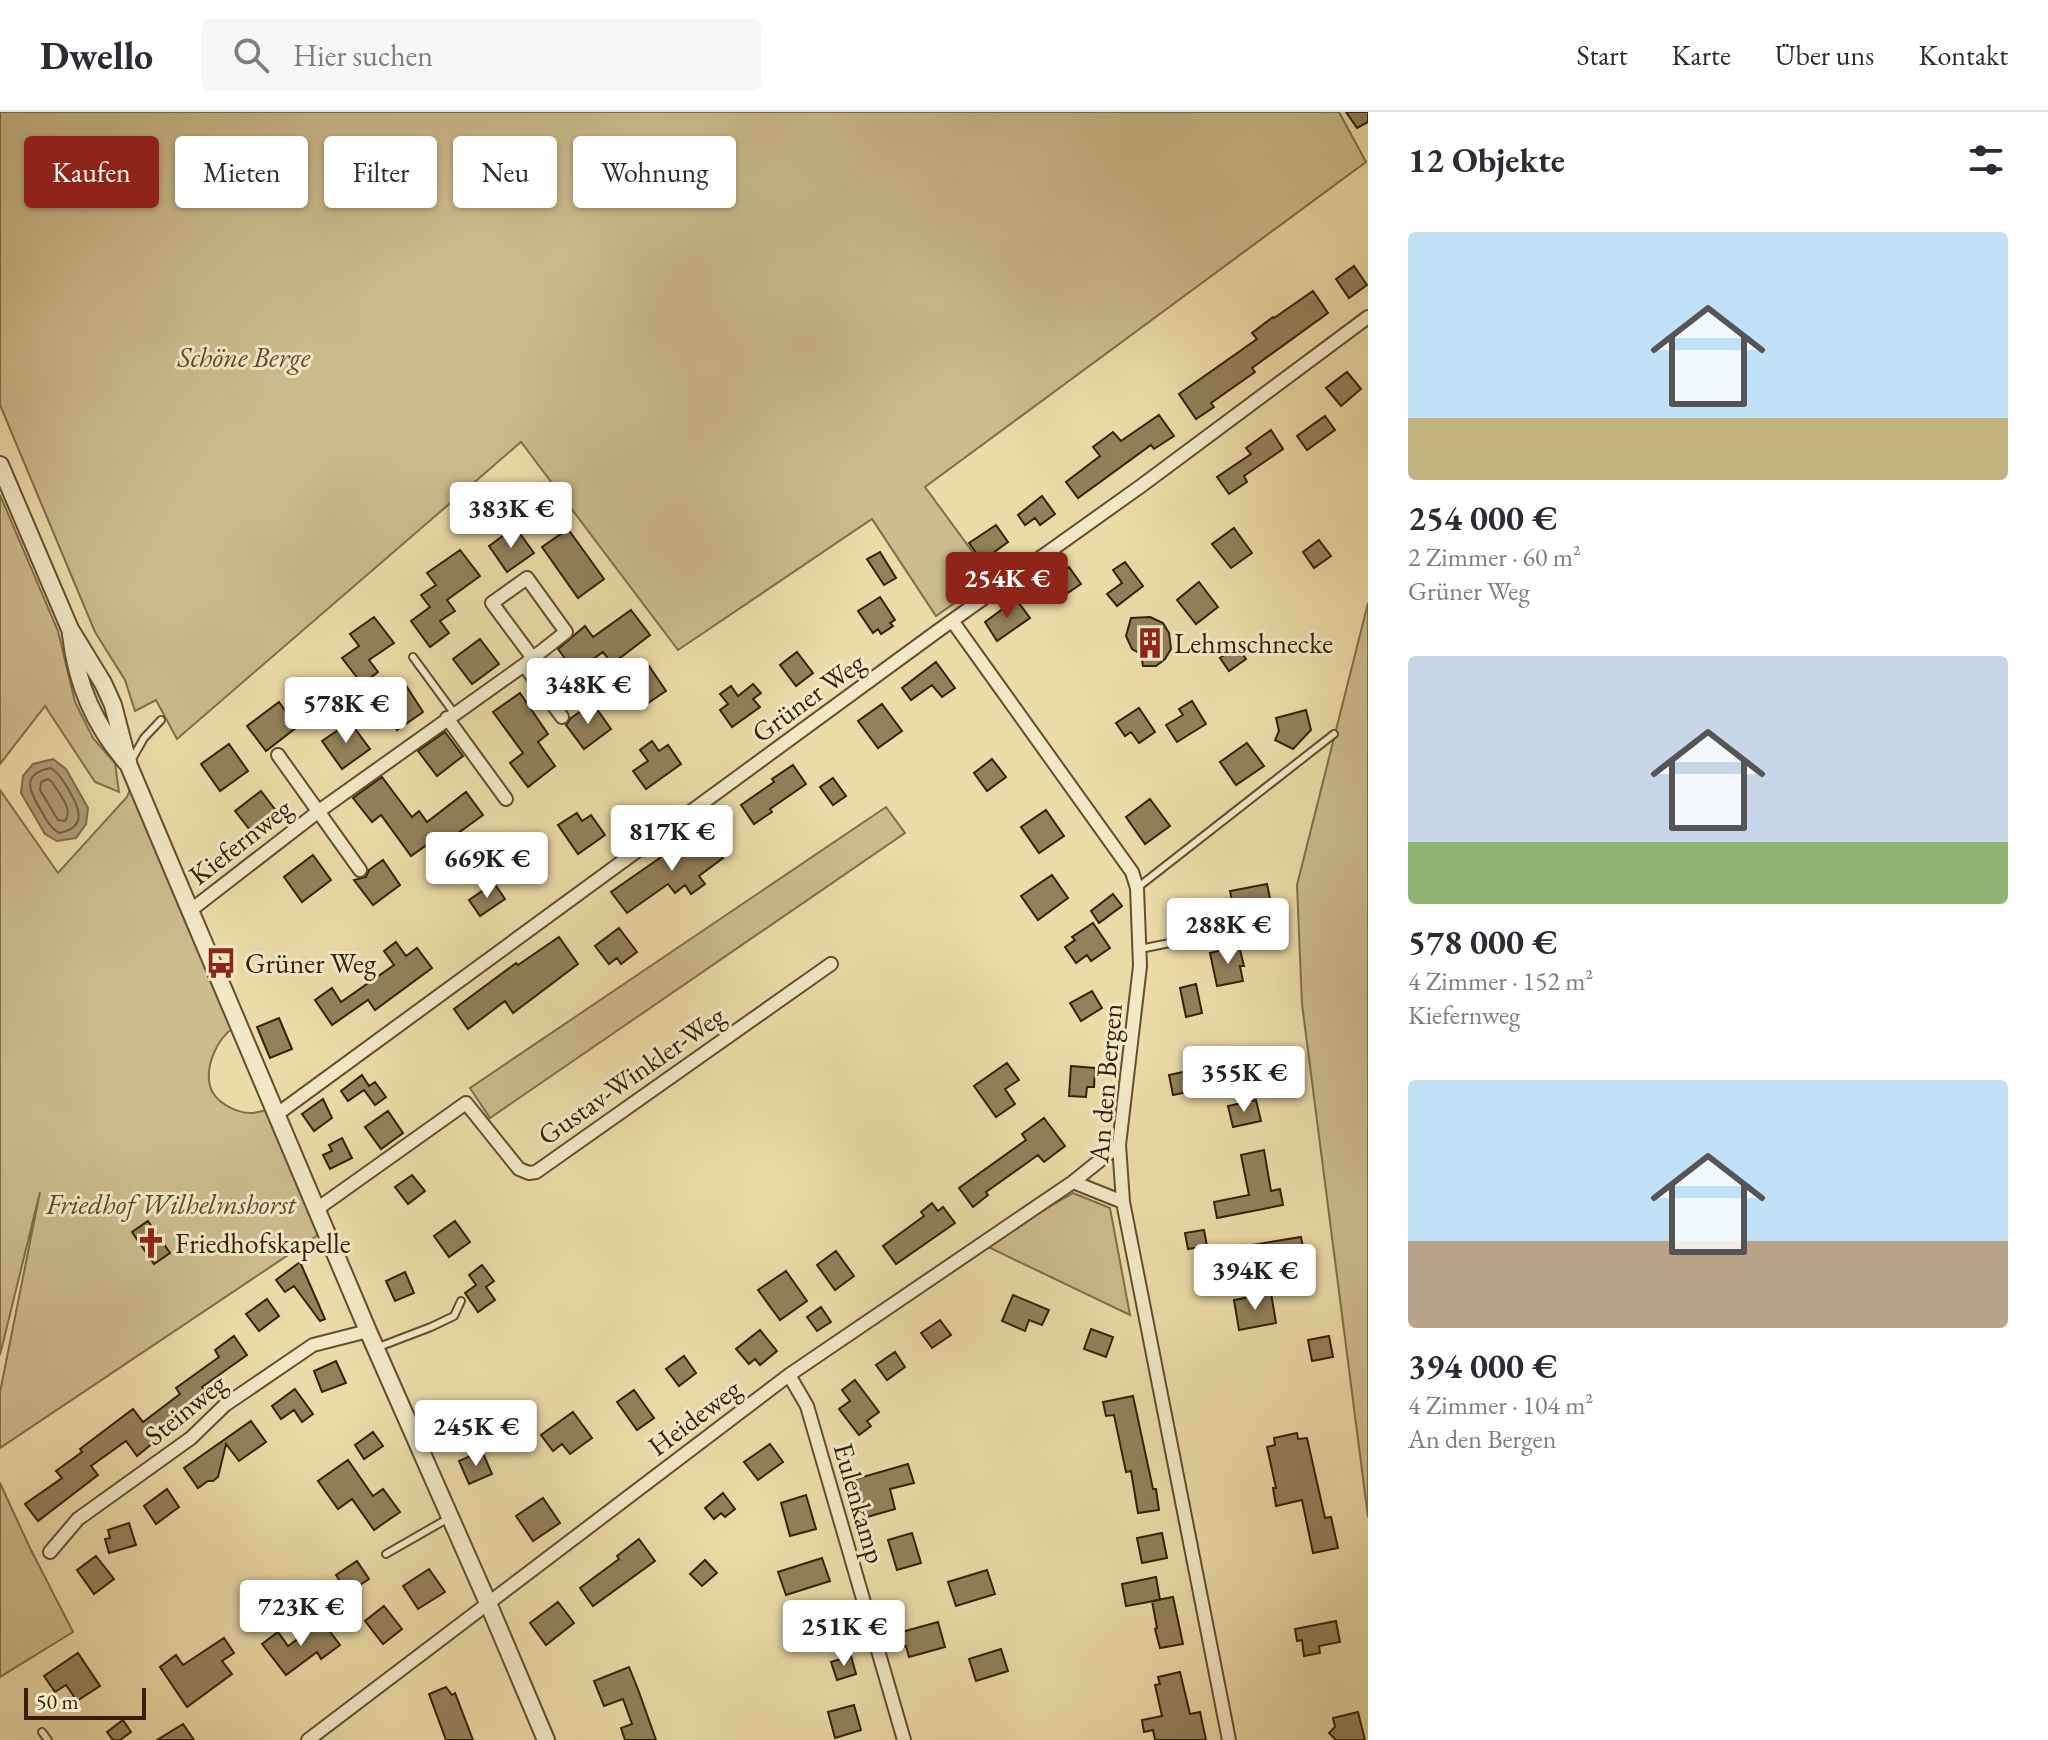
<!DOCTYPE html>
<html lang="de">
<meta charset="utf-8">
<style>
:root{--surface:#fff;--page:#f7f7f7;--text:#2b2b33;--muted:#7c7c81;--line:#e1e1e2;--accent:#8f2418}
body{margin:0;font-family:"EB Garamond",serif;background:var(--page);color:var(--text);height:100vh;display:flex;flex-direction:column;font-size:30px;white-space:nowrap}
*{box-sizing:border-box;margin:0}
p{font-size:26px;color:var(--muted)}
.icon{flex:none;width:44px;height:44px;fill:none;stroke:currentColor;stroke-width:2;stroke-linecap:round;stroke-linejoin:round}
.map{position:relative;flex:1;overflow:hidden}
.panel{display:flex;flex-direction:column;background:var(--surface);width:680px}
.panel>*{flex:none}
.hud{position:absolute;left:24px;top:24px;width:760px;height:72px;display:flex;gap:16px}
.scale{position:absolute;left:24px;bottom:20px;width:122px;box-sizing:border-box;padding-left:8px;border:4px solid #342007;border-top:0;font-size:22px;line-height:28px;white-space:nowrap;color:#342007;-webkit-text-stroke:6px #f2e8c6;paint-order:stroke}
.price{position:absolute;translate:-50% -68px;padding:0 18px;border-radius:8px;background:#fff;color:#222;font-size:26px;line-height:52px;filter:drop-shadow(0 2px 4px #0008)}
.price::after{content:'';position:absolute;left:50%;top:48px;width:24px;height:18px;margin-left:-12px;background:inherit;clip-path:polygon(0 0,100% 0,50% 100%)}
.price.on{background:var(--accent);color:#fff}
ul{padding:0;list-style:none}
li{display:grid;align-content:center;gap:16px;height:424px;padding:0 40px}
li span{display:grid;place-items:center;height:248px;border-radius:8px;color:#555}
li>.icon{margin-inline-start:auto}
span .icon{width:144px;height:144px;fill:#fffc;stroke-width:1}
li b{font-size:34px}
h2{display:flex;justify-content:space-between;align-items:center;height:96px;padding:0 40px;font-size:34px}
.tag{padding:0 28px;border-radius:8px;background:var(--surface);box-shadow:0 2px 6px #0004;font-size:28px;line-height:72px}
.tag.on{background:var(--accent);color:#fff}
header{display:flex;align-items:center;gap:48px;box-sizing:border-box;height:112px;padding:0 40px;background:var(--surface);border-bottom:2px solid var(--line)}
header strong{font-size:38px}
nav{display:flex;gap:44px;margin-inline-start:auto;font-size:28px}
.search{width:560px;height:72px;background:var(--page);display:flex;align-items:center;gap:20px;box-sizing:border-box;padding:0 28px;border-radius:8px;color:var(--muted);font-size:30px}
main{display:flex;flex:1;min-height:0}
.map>svg:first-child{display:block}
</style>
<header>
<strong>Dwello</strong>
<div class="search"><svg class="icon" aria-label="search" viewBox="0 0 24 24"><circle cx="10" cy="10" r="6"/><path d="M15 15l6 6"/></svg>Hier suchen</div>
<nav><a>Start</a><a>Karte</a><a>Über uns</a><a>Kontakt</a></nav>
</header>
<main>
<div class="map">
<svg width="1368" height="1628" viewBox="0 0 1368 1628">
<rect width="100%" height="100%" fill="#ebdba8"/>
<filter id="stains"><feTurbulence type="fractalNoise" baseFrequency=".0025" numOctaves="4"/><feColorMatrix values="0 0 0 0 .2 0 0 0 0 .09 0 0 0 0 .02 0 0 0 .5 -.17"/></filter>
<radialGradient id="worn" r=".72"><stop offset=".6" stop-color="#630" stop-opacity="0"/><stop offset="1" stop-color="#630" stop-opacity=".3"/></radialGradient>
<!-- green -->
<path fill="#ccbb8d" stroke="#806e4a" stroke-width="2" d="M0,0H1339L1366,50L925,375L991,465L936,504L872,407L678,538L521,330L177,627L156,588L135,599L125,568L95,520L0,293Z
M0,383L58,519L75,590L93,626L115,651L119,680L95,670L45,594L0,652Z
M1368,491V1405L1302,892L1297,773Z
M132,672L233,916C217,927 205,954 210,974C214,990 236,1001 251,1001C257,1001 265,998 271,997L321,1121L0,1336V1280L40,1080L0,1243V678L58,761L127,685Z
M886,695L905,721L490,1006L470,976Z
M1073,1081L1110,1096L1130,1203L984,1133Z
M0,1371L30,1436L73,1520L0,1565Z"/>
<!-- water -->
<path fill="#ad9b71" stroke="#7d6a47" stroke-width="2" d="M53,647L66,657L88,696L86,712L76,726L57,729L45,722L21,681L23,664L33,652Z"/>
<g fill="none" stroke-linecap="round" stroke-linejoin="round">
<!-- shore -->
<path stroke="#705e3c" stroke-width="2" d="M51,656C61,663 65,672 71,682C82,701 84,716 59,721C49,715 45,705 39,695C27,675 24,661 51,656Z
M48,667L52,670C59,682 74,697 65,709L58,708L40,678L41,670Z"/>
</g>
<!-- building -->
<path fill="#93815b" stroke="#342007" stroke-width="2" d="M1346,0H1368V10L1357,16Z
M1354,154L1367,173L1349,186L1336,167Z
M1313,179L1328,201L1252,256L1255,260L1211,291L1214,295L1196,307L1179,282L1257,227L1252,221L1273,205L1274,206Z
M1347,260L1361,277L1341,294L1326,276Z
M1159,303L1174,324L1154,337L1151,333L1078,386L1066,370L1100,344L1093,335L1113,320L1121,329Z
M1325,304L1335,318L1307,338L1297,324Z
M1271,318L1283,337L1244,364L1247,370L1229,382L1217,365L1251,342L1246,336Z
M1042,384L1055,402L1040,413L1035,406L1025,413L1018,403Z
M996,413L1008,430L982,449L969,431Z
M515,415L534,441L507,460L489,434Z
M1234,416L1252,441L1231,456L1212,432Z
M568,417L604,467L578,486L542,435Z
M1319,428L1331,444L1314,456L1303,440Z
M460,438L480,464L447,488L455,499L440,509L449,521L430,535L411,509L430,495L421,483L436,473L427,461Z
M880,440L896,466L884,473L867,447Z
M1125,450L1143,474L1117,494L1107,482L1122,471L1113,458Z
M1069,455L1081,472L1056,489L1044,473Z
M1199,470L1218,495L1196,512L1177,488Z
M880,485L895,508L890,511L893,514L881,522L878,517L873,521L858,499Z
M1016,487L1030,506L997,529L985,510Z
M631,498L650,523L612,552L603,540L575,560L558,537L585,514L593,525Z
M374,505L394,531L369,548L378,560L362,572L342,546L359,534L350,522Z
M1150,505L1163,511L1169,521L1171,537L1165,547L1156,554H1143L1141,542L1132,537L1126,524L1131,506Z
M480,527L499,552L472,572L453,547Z
M1237,534L1246,547L1229,559L1220,546Z
M797,540L813,561L796,574L780,553Z
M936,550L955,576L942,585L932,573L911,588L902,576Z
M649,554L666,579L639,597L622,573Z
M405,572L423,600L397,618L378,590Z
M753,572L761,581L753,587L760,595L732,615L720,598L728,592L720,582L731,574L738,584Z
M520,581L548,622L538,630L555,654L528,675L510,651L523,641L493,600Z
M1192,589L1206,612L1177,630L1166,613L1183,603L1179,597Z
M279,590L297,615L266,639L247,614Z
M882,592L902,619L878,636L858,609Z
M594,593L611,617L584,637L566,613L571,606L584,597L585,598Z
M1139,596L1155,620L1139,631L1131,620L1125,624L1116,611Z
M1306,598L1311,618L1293,637L1275,628L1279,619L1276,606Z
M350,610L370,637L342,657L322,629Z
M445,620L463,644L437,664L418,639Z
M652,629L659,639L668,633L681,652L646,677L633,659L648,649L640,638Z
M1247,631L1264,654L1236,673L1220,650Z
M229,632L248,659L220,679L201,652Z
M992,647L1006,665L987,679L974,661Z
M793,653L806,672L770,697L772,700L754,712L741,693L774,670L772,667Z
M382,665L412,705L419,699L427,710L466,680L483,703L443,732L438,725L411,744L381,703L372,710L353,686Z
M833,666L846,684L833,693L820,675Z
M261,679L280,704L254,723L235,699Z
M1150,687L1170,714L1145,732L1126,705Z
M1046,698L1064,724L1039,741L1021,715Z
M577,701L582,709L591,703L605,723L578,742L558,713Z
M711,714L722,730L715,735L723,746L699,764L705,772L691,782L685,773L675,781L668,772L627,801L611,780L664,743L671,752L697,733L693,728Z
M313,743L331,768L302,790L284,765Z
M537,746L544,756L529,767L522,757Z
M383,748L400,773L373,793L354,768L366,765L369,758Z
M1052,763L1068,786L1038,808L1021,784Z
M494,771L505,787L480,804L469,788Z
M1267,772L1273,801L1281,803L1284,818L1256,823L1255,820L1260,814L1258,810L1253,808V804L1236,808L1230,779Z
M1113,782L1122,794L1099,811L1091,799Z
M1093,811L1110,836L1091,849L1087,843L1076,851L1065,835L1075,828L1072,825Z
M619,816L637,840L621,852L617,846L609,852L595,834Z
M559,825L578,852L513,901L505,889L468,917L454,897L516,851L518,853Z
M396,830L406,844L417,836L432,856L375,898L368,888L332,913L315,888L332,876L341,890L394,853L384,839Z
M1239,834L1244,854H1240L1243,869L1217,874L1210,841Z
M1196,872L1202,901L1186,905L1180,876Z
M1092,879L1102,896L1081,909L1070,891Z
M279,906L292,937L270,946L257,915Z
M1007,951L1019,968L1005,977L1015,992L996,1005L974,974Z
M1071,954L1095,956L1094,975H1087L1086,985L1069,984Z
M1197,957L1201,977L1173,983L1169,963Z
M362,963L369,974L375,970L386,985L375,993L364,978L348,989L341,979Z
M323,987L332,1006L314,1019L302,1002Z
M1256,988L1261,1009L1233,1015L1228,994Z
M388,999L403,1021L381,1037L365,1015Z
M1044,1006L1065,1034L1044,1050L1038,1043L986,1080L988,1083L973,1095L959,1076L1026,1028L1022,1022Z
M342,1026L352,1046L330,1057L323,1043L332,1039L329,1033Z
M1264,1038L1271,1079L1280,1077L1283,1093L1217,1106L1214,1090L1249,1083L1241,1043Z
M412,1063L425,1079L408,1092L395,1075Z
M932,1091L938,1099L943,1095L955,1111L896,1152L883,1134L924,1104L921,1100Z
M148,1109L170,1141L154,1152L132,1120Z
M455,1109L470,1130L449,1145L434,1124Z
M1204,1118L1207,1134L1188,1137L1185,1121Z
M1301,1125L1304,1141L1296,1143L1298,1154L1264,1160L1261,1148L1255,1149L1252,1133Z
M836,1139L854,1164L835,1178L817,1153Z
M300,1150L325,1207L320,1209L294,1174L285,1180L276,1168Z
M482,1153L494,1169L486,1175L495,1188L478,1200L465,1181L476,1173L469,1163Z
M786,1159L807,1189L780,1208L758,1178Z
M405,1160L414,1181L395,1189L386,1169Z
M1271,1181L1276,1211L1239,1218L1234,1188Z
M1013,1183L1049,1198L1042,1213L1029,1208L1025,1219L1002,1209Z
M267,1187L279,1204L259,1219L246,1202Z
M821,1195L831,1210L817,1219L807,1205Z
M940,1208L951,1223L932,1236L921,1221Z
M1091,1217L1113,1225L1106,1245L1084,1237Z
M760,1218L777,1239L760,1253L755,1247L749,1252L736,1237Z
M234,1224L247,1243L202,1275L206,1281L170,1307L175,1313L137,1344L126,1329L91,1354L98,1363L38,1409L25,1392L62,1366L56,1359L82,1340L80,1337L133,1297L143,1310L180,1282L176,1276L219,1245L215,1238Z
M1329,1224L1333,1245L1312,1249L1308,1228Z
M895,1240L905,1255L887,1268L876,1253Z
M684,1244L696,1261L679,1274L666,1257Z
M336,1249L346,1271L322,1280L314,1259Z
M855,1268L879,1300L867,1309L871,1314L859,1323L839,1297L850,1289L842,1278Z
M295,1277L313,1302L302,1310L294,1298L281,1307L272,1294Z
M634,1278L654,1306L637,1318L617,1290Z
M1133,1284L1153,1377H1156L1159,1398L1138,1401L1131,1359L1126,1360L1114,1303L1106,1304L1103,1290Z
M573,1300L592,1326L570,1342L562,1332L553,1339L541,1323Z
M251,1309L266,1330L239,1349L226,1332L218,1365L213,1369H208L198,1376L184,1356Z
M373,1320L383,1334L364,1347L355,1333Z
M1297,1321L1298,1327L1307,1326L1325,1406L1331,1405L1338,1436L1313,1441L1302,1388L1276,1394L1273,1376H1276L1267,1335L1275,1333L1274,1326Z
M770,1332L783,1350L758,1368L744,1350Z
M482,1339L492,1362L469,1372L459,1349Z
M348,1348L373,1384L383,1377L400,1400L374,1418L352,1387L338,1397L318,1369Z
M908,1352L914,1371L890,1377L895,1397L867,1405L856,1367Z
M167,1377L179,1395L156,1412L144,1394Z
M723,1381L735,1397L725,1405L721,1401L714,1407L705,1396Z
M806,1383L816,1417L790,1424L781,1391Z
M543,1386L560,1411L533,1429L516,1404Z
M129,1411L136,1433L109,1441L105,1427L110,1426L108,1418Z
M912,1421L921,1451L897,1458L888,1428Z
M1162,1421L1167,1446L1142,1451L1137,1426Z
M639,1427L655,1449L593,1494L580,1476L619,1447L617,1444Z
M96,1444L114,1467L94,1482L77,1458Z
M822,1446L830,1469L786,1483L778,1460Z
M705,1448L717,1461L702,1474L690,1462Z
M357,1449L369,1467L348,1481L336,1463Z
M429,1457L445,1480L418,1497L403,1474Z
M987,1458L995,1482L956,1494L948,1470Z
M1156,1465L1160,1488L1126,1494L1122,1472Z
M1173,1485L1183,1532L1160,1536L1155,1517L1157,1516L1152,1489Z
M558,1490L574,1511L546,1533L530,1511Z
M384,1494L402,1517L383,1532L365,1509Z
M837,1497L843,1516L810,1527L804,1508Z
M322,1509L340,1533L321,1547L317,1540L286,1563L262,1532L278,1520L288,1534Z
M1336,1509L1340,1530L1319,1534L1320,1541L1304,1544L1302,1528L1297,1529L1295,1517Z
M938,1510L945,1535L909,1545L906,1534L902,1535L898,1521Z
M224,1526L234,1541L222,1549L232,1562L187,1595L160,1555L176,1543L183,1553Z
M1001,1537L1008,1559L976,1569L969,1547Z
M78,1541L100,1574L77,1589L66,1573L55,1580L44,1564Z
M851,1544L856,1562L837,1568L831,1550Z
M629,1555L639,1580L656,1628H625L621,1616L632,1612L623,1587L604,1594L594,1569Z
M1180,1560L1190,1602L1200,1600L1206,1628H1155L1153,1618L1144,1620L1142,1608L1162,1604L1155,1573L1160,1572L1158,1565Z
M446,1575L452,1583L455,1581L473,1628H446L429,1582Z
M854,1593L861,1618L835,1626L828,1600Z
M1358,1600L1365,1628H1336L1329,1621L1335,1615L1333,1606Z
M123,1608L131,1620L120,1628H113L107,1620Z
M183,1612L194,1628H157Z"/>
<g fill="none" stroke-linecap="round" stroke-linejoin="round">
<defs>
<path id="service" d="M413,545L454,601
M132,647L144,626L161,608
M1137,776L1334,622
M1140,837L1254,814
M376,1236L431,1215L454,1204L461,1189
M386,1442L447,1407
M42,1620L48,1628"/>
<path id="minor" d="M953,510L1132,760L1137,776L1140,854L1119,1033L1123,1090L1229,1628
M524,553L562,605
M447,606L506,687
M278,643L360,758
M191,798L319,699L524,553L566,520L527,466L492,491L532,545
M276,1003L939,518L1141,374L1368,205
M1073,1070L1123,1090
M317,1097L466,991L519,1057L529,1061L536,1060L831,852
M789,1263L807,1294L904,1628
M50,1440L78,1407L191,1326L225,1293L313,1233L368,1219
M308,1628L789,1263L1073,1070L1119,1033"/>
<path id="tertiary" d="M0,353L70,517L103,571L113,593L129,654L368,1219L488,1491L546,1628
M71,523C77,573 94,612 126,650"/>
</defs>
<!-- service casing -->
<use href="#service" stroke="#624f2f" stroke-width="10"/>
<!-- minor casing -->
<use href="#minor" stroke="#624f2f" stroke-width="16"/>
<!-- tertiary casing -->
<use href="#tertiary" stroke="#624f2f" stroke-width="20"/>
<!-- service -->
<use href="#service" stroke="#f2e8c6" stroke-width="6"/>
<!-- minor -->
<use href="#minor" stroke="#f2e8c6" stroke-width="12"/>
<!-- tertiary -->
<use href="#tertiary" stroke="#f2e8c6" stroke-width="16"/>
</g>
<!-- icons -->
<defs>
<symbol id="building-bare" viewBox="-9 -9 18 18"><path d="M-4-6H4V6H1V3H-1V6H-4ZM-2.5-4.3h1.7v1.8h-1.7ZM.8-4.3h1.7v1.8H.8ZM-2.5-1h1.7V.8h-1.7ZM.8-1h1.7V.8H.8Z" fill="#8f2418" stroke="#f2e8c6" stroke-width="2.5" paint-order="stroke"/></symbol>
<symbol id="bus-bare" viewBox="-9 -9 18 18"><path d="M-5-6H5V4H4V6H2V4H-2V6H-4V4H-5ZM-3.5-4V0h7V-4ZM-3.5 1.2v1.5H-2V1.2ZM2 1.2v1.5H3.5V1.2Z" fill="#8f2418" stroke="#f2e8c6" stroke-width="2.5" paint-order="stroke"/></symbol>
<symbol id="church-bare" viewBox="-9 -9 18 18"><path d="M-1.2-6h2.4v3.5h3.3v2.4h-3.3V6h-2.4V-.1h-3.3v-2.4h3.3Z" fill="#8f2418" stroke="#f2e8c6" stroke-width="2.5" paint-order="stroke"/></symbol>
</defs>
<g fill-rule="evenodd">
<use href="#building-bare" x="1128" y="509" width="44" height="44"/>
<use href="#bus-bare" x="199" y="829" width="44" height="44"/>
<use href="#church-bare" x="129" y="1109" width="44" height="44"/>
</g>
<g text-anchor="middle" stroke-width="6" stroke-linejoin="round" paint-order="stroke">
<!-- park labels -->
<g font-size="28" font-style="italic" fill="#5a4728" stroke="#f2e8c6">
<text x="244" y="255">Schöne Berge</text>
<text x="171" y="1102">Friedhof Wilhelmshorst</text>
</g>
<!-- poi labels -->
<g font-size="28" fill="#342007" stroke="#f2e8c6" text-anchor="start">
<text x="1174" y="541">Lehmschnecke</text>
<text x="245" y="861">Grüner Weg</text>
<text x="175" y="1141">Friedhofskapelle</text>
</g>
<!-- street labels -->
<g font-size="28" fill="#342007" stroke="#f2e8c6">
<text transform="translate(808 585) rotate(-36)" y="10">Grüner Weg</text>
<text transform="translate(240 729) rotate(-38)" y="10">Kiefernweg</text>
<text transform="translate(631 963) rotate(-35)" y="10">Gustav-Winkler-Weg</text>
<text transform="translate(1105 971) rotate(-85)" y="10">An den Bergen</text>
<text transform="translate(185 1297) rotate(-39)" y="10">Steinweg</text>
<text transform="translate(694 1305) rotate(-37)" y="10">Heideweg</text>
<text transform="translate(860 1391) rotate(74)" y="10">Eulenkamp</text>
</g>
</g>
<rect width="100%" height="100%" filter="url(#stains)"/>
<rect width="100%" height="100%" fill="url(#worn)"/>
</svg>
<div class="scale">50 m</div>
<b class="price" style="left:511px;top:438px">383K €</b>
<b class="price on" style="left:1007px;top:508px">254K €</b>
<b class="price" style="left:588px;top:614px">348K €</b>
<b class="price" style="left:346px;top:633px">578K €</b>
<b class="price" style="left:672px;top:761px">817K €</b>
<b class="price" style="left:487px;top:788px">669K €</b>
<b class="price" style="left:1228px;top:854px">288K €</b>
<b class="price" style="left:1244px;top:1002px">355K €</b>
<b class="price" style="left:1255px;top:1200px">394K €</b>
<b class="price" style="left:476px;top:1356px">245K €</b>
<b class="price" style="left:301px;top:1536px">723K €</b>
<b class="price" style="left:844px;top:1556px">251K €</b>
<div class="hud">
<a class="tag on">Kaufen</a>
<a class="tag">Mieten</a>
<a class="tag">Filter</a>
<a class="tag">Neu</a>
<a class="tag">Wohnung</a>
</div>
</div>
<section class="panel">
<h2>12 Objekte<svg class="icon" aria-label="filters" viewBox="0 0 24 24"><path d="M4 7h16M4 17h16"/><circle cx="9" cy="7" r="2"/><circle cx="15" cy="17" r="2"/></svg></h2>
<ul>
<li><span style="background:linear-gradient(#bfe0f5 75%,#c2b280 0)"><svg class="icon" aria-label="home" viewBox="0 0 24 24"><path d="M3 11l9-7 9 7M6 9v11h12V9"/></svg></span><div><b>254 000 €</b><p>2 Zimmer · 60 m²</p><p>Grüner Weg</p></div></li>
<li><span style="background:linear-gradient(#c9d6e8 75%,#8fb573 0)"><svg class="icon" aria-label="home" viewBox="0 0 24 24"><path d="M3 11l9-7 9 7M6 9v11h12V9"/></svg></span><div><b>578 000 €</b><p>4 Zimmer · 152 m²</p><p>Kiefernweg</p></div></li>
<li><span style="background:linear-gradient(#bfe0f5 65%,#b9a48a 0)"><svg class="icon" aria-label="home" viewBox="0 0 24 24"><path d="M3 11l9-7 9 7M6 9v11h12V9"/></svg></span><div><b>394 000 €</b><p>4 Zimmer · 104 m²</p><p>An den Bergen</p></div></li>
</ul>
</section>
</main>
